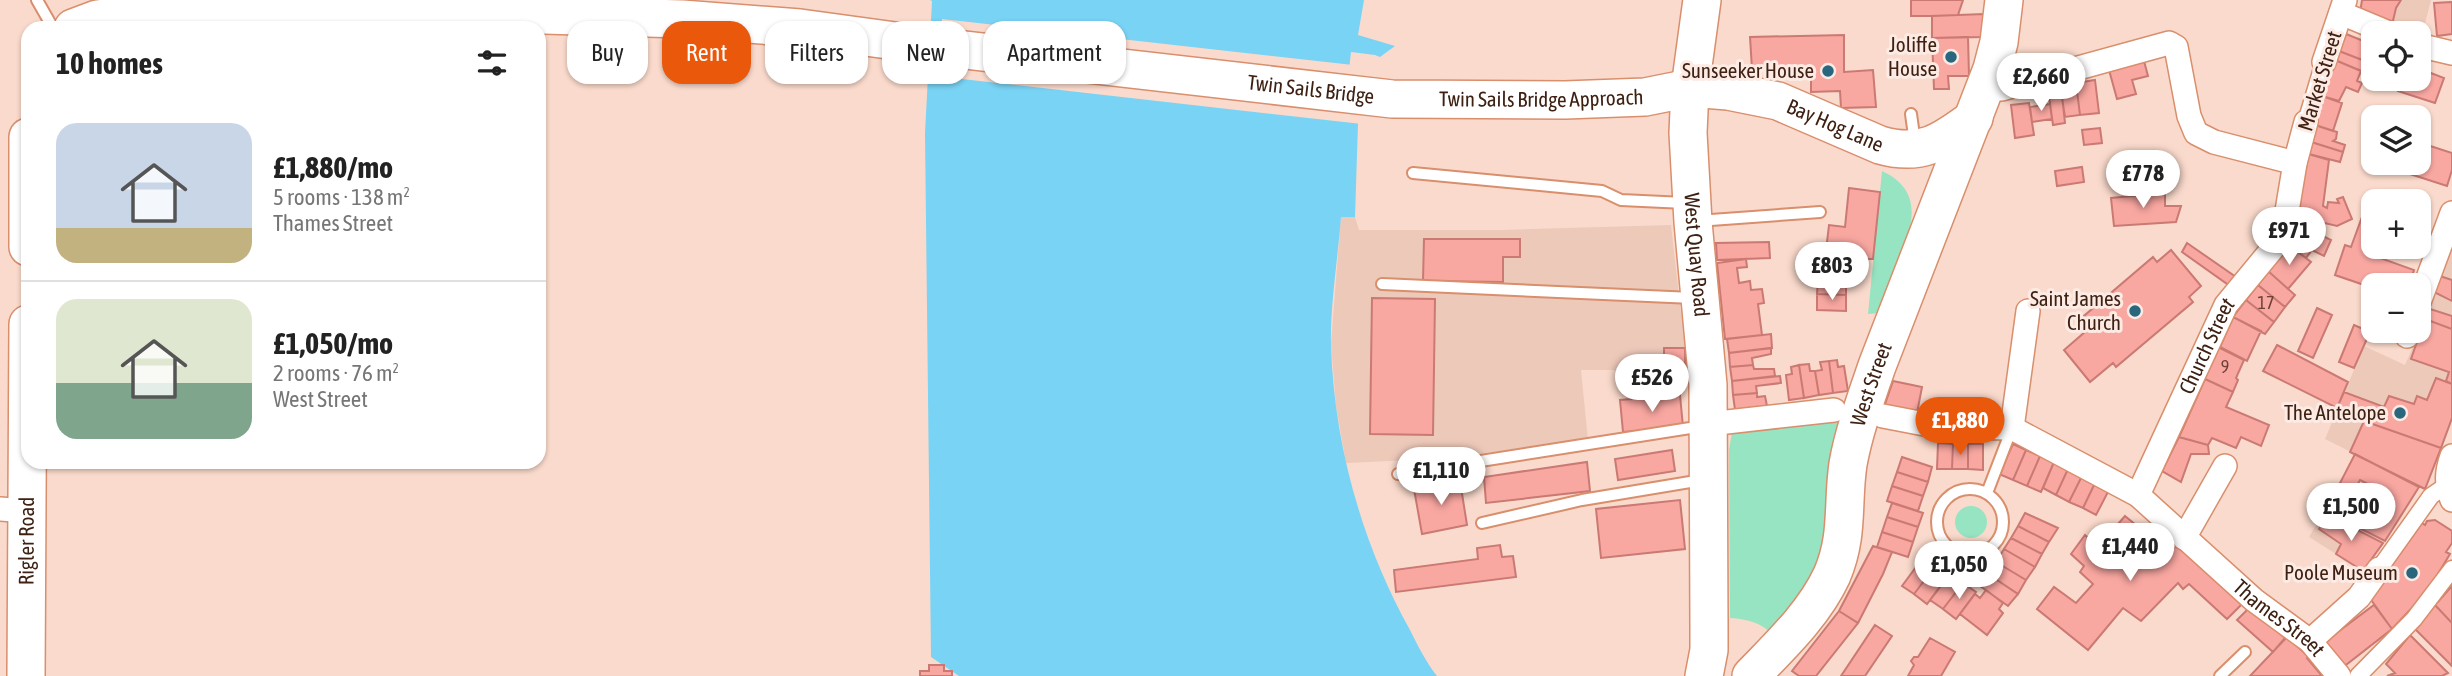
<!DOCTYPE html>
<meta charset="utf-8">
<style>
:root{--surface:#fff;--page:#f6f6f6;--text:#222;--muted:#767676;--line:#e0e0e0;--accent:#ea580c}
body{margin:0;font-family:"Asap Condensed",sans-serif;background:var(--page);color:var(--text);height:100vh;display:flex;flex-direction:column;font-size:26px;white-space:nowrap}
*{box-sizing:border-box;margin:0}
p{font-size:23px;color:var(--muted)}
.icon{flex:none;width:38px;height:38px;fill:none;stroke:currentColor;stroke-width:2;stroke-linecap:round;stroke-linejoin:round}
.map{position:relative;flex:1;overflow:hidden}
.sheet{position:absolute;left:21px;top:21px;width:525px;height:448px;display:flex;flex-direction:column;background:var(--surface);border-radius:21px;box-shadow:0 2px 5px #0004}
.sheet>*{flex:none}
.top-card{position:absolute;left:567px;top:21px;width:665px;height:63px;display:flex;gap:14px}
.controls{position:absolute;left:2361px;top:21px;display:grid;gap:14px}
.controls a{display:grid;place-items:center;width:70px;height:70px;border-radius:14px;background:var(--surface);box-shadow:0 2px 5px #0004;font-size:35px}
.price{position:absolute;translate:-50% -60px;padding:0 16px;border-radius:24px;background:#fff;color:#222;font-size:23px;line-height:46px;filter:drop-shadow(0 2px 4px #0008)}
.price::after{content:'';position:absolute;left:50%;top:42px;width:21px;height:16px;margin-left:-10px;background:inherit;clip-path:polygon(0 0,100% 0,50% 100%)}
.price.current{background:var(--accent);color:#fff}
ul{padding:0;list-style:none}
li{display:flex;align-items:center;gap:21px;height:175px;padding:0 35px}
li+li{border-top:2px solid var(--line)}
li span{display:grid;place-items:center;flex:none;width:196px;height:140px;border-radius:21px;color:#555}
li>.icon{margin-inline-start:auto}
span .icon{width:84px;height:84px;fill:#fffc;stroke-width:1}
li b{font-size:30px}
h2{display:flex;justify-content:space-between;align-items:center;height:84px;padding:0 35px;font-size:30px}
.tag{padding:0 24px;border-radius:21px;background:var(--surface);box-shadow:0 2px 5px #0004;font-size:24px;line-height:63px}
.tag.current{background:var(--accent);color:#fff}
.map>svg:first-child{display:block}
</style>
<div class="map">
<svg width="2452" height="676" viewBox="0 0 2452 676">
<rect width="100%" height="100%" fill="#fadacc"/>
<!-- built -->
<path fill="#edc9ba" d="M2362,0H2431L2422,35L2360,13Z
M1341,217H1355L1359,230H1501L1671,225L1681,313L1687,336L1689,370H1581L1588,440L1436,459L1346,463L1336,406L1331,343Z
M2452,241V418L2425,489L2325,439L2364,346L2405,365L2425,319Z
M2325,511L2385,541L2363,571L2309,537Z"/>
<!-- green -->
<path fill="#97e4c2" d="M1882,171C1925,191 1912,226 1900,261C1894,278 1887,295 1881,313L1868,314Z
M1832,421L1844,425L1830,546L1774,636C1762,623 1748,619 1730,618L1729,450L1732,432Z
M1955 522a16 16 0 1 1 32 0a16 16 0 1 1-32 0Z"/>
<!-- water -->
<path fill="#79d3f4" d="M930,0H1364L1358,35L1395,46L1380,57L1375,55L1351,52L1344,115L1358,123L1355,217H1341C1338,257 1330,306 1331,345C1334,444 1362,544 1410,630C1418,646 1426,662 1437,676H959L931,657L925,133L932,1Z"/>
<!-- pier -->
<path fill="#fadacc" d="M942,19L1353,65L1348,113L1360,121L1362,124L935,76Z"/>
<!-- building -->
<path fill="#f9a7a1" stroke="#ca7973" stroke-width="2" fill-rule="evenodd" d="M1911,0H1963L1958,15L1932,16H1911Z
M2362,0H2401L2396,8L2392,25L2360,13Z
M2452,2V34L2437,36L2434,3Z
M1984,14V37L1932,38V16Z
M2346,34L2371,44L2373,56L2370,63L2339,51Z
M1844,35V72L1873,70L1876,107L1841,108L1840,91L1811,92V68L1752,69L1750,37Z
M1968,37L1969,76H1948L1949,89H1934L1932,38Z
M2339,51L2370,63L2366,73L2335,60Z
M2335,60L2361,71L2357,81L2362,83L2358,92L2346,87L2339,101L2322,96Z
M2144,61L2148,76L2132,80L2136,94L2117,99L2109,70Z
M2418,68L2444,78L2435,103L2398,91L2402,79H2418Z
M2095,80L2099,113L2080,115L2076,83Z
M2076,83L2080,115L2065,117L2060,85Z
M2062,96L2065,123L2053,125L2049,97Z
M2322,96L2342,103L2333,131L2312,124Z
M2029,103L2034,135L2015,138L2011,105Z
M2050,104L2052,119L2032,122L2030,107Z
M2312,124L2337,132L2336,139L2333,141L2345,145L2343,152L2308,141Z
M2100,128L2102,143L2084,145L2082,130Z
M2308,141L2343,152L2340,162L2305,153Z
M2418,142L2452,153V170L2447,186L2376,163H2418Z
M2305,153L2329,160L2323,206L2327,208L2328,202L2339,203L2337,199L2343,197L2352,219L2337,226L2299,217Z
M2082,167L2084,182L2057,186L2055,171Z
M1849,188L1880,192L1873,259H1825L1829,225L1845,227Z
M2165,193V206H2181L2176,222L2114,226L2111,198Z
M2370,195L2387,201H2373V243L2369,254L2414,270L2409,285H2373V288L2335,275L2345,245L2351,247Z
M2302,226L2331,240L2324,256L2312,250L2306,258L2290,246Z
M1424,239H1520V257H1503V282L1423,281Z
M1769,242L1770,258L1717,260L1716,243Z
M2187,243L2236,277L2230,286L2182,252Z
M2290,246L2311,262L2288,289L2268,271Z
M2171,250L2201,286L2189,297L2193,302L2116,367L2113,363L2090,382L2064,350L2086,331L2078,321L2153,257L2157,262Z
M1746,259L1747,267L1737,268L1739,283L1750,281L1751,290L1762,289L1764,303L1758,304L1762,335L1725,339L1717,263Z
M1818,263L1847,264L1846,279H1818Z
M2268,271L2295,295L2285,307L2258,285Z
M2440,276L2452,280V301L2434,292Z
M1818,279H1846V295L1817,294Z
M2258,285L2285,307L2274,322L2246,300Z
M1817,294L1846,295V311L1817,310Z
M1372,298L1435,299L1433,435L1370,434Z
M2246,300L2274,322L2265,334L2233,317Z
M2317,308L2332,315L2313,358L2298,351Z
M2427,308L2452,316V329L2425,319Z
M2233,317L2261,331L2247,361L2220,347Z
M2425,319L2452,329V384L2446,381L2449,372L2411,359Z
M2354,325L2370,332L2354,368L2339,362Z
M1771,334L1772,348L1729,353L1727,339Z
M2277,345L2348,382L2337,408L2263,371Z
M2218,347L2244,360L2236,378L2238,380L2233,392L2203,378Z
M1664,348H1685V369H1664Z
M1771,348V354L1752,358L1753,365L1730,367L1729,353Z
M1837,360L1838,367L1844,366L1848,391L1833,393L1829,361Z
M1829,361L1833,393L1819,395L1815,371L1822,370L1820,362Z
M1809,364L1810,371H1815L1819,395L1804,398L1799,365Z
M1753,365L1754,369H1774L1775,376L1732,381L1730,367Z
M1799,365L1804,398L1789,400L1786,375L1792,374L1791,367Z
M1780,376L1781,383L1756,386L1757,393L1733,395L1732,381Z
M2436,378L2452,384V418L2441,448L2364,421L2337,408L2344,392L2384,407L2389,396L2414,404L2417,396L2427,400Z
M2205,379L2233,392L2226,407L2269,425L2261,446L2241,437L2236,448L2212,438L2208,445L2179,437Z
M1893,381L1922,387L1917,413L1884,407Z
M1757,393V397L1765,396L1767,406L1735,410L1733,395Z
M1680,395L1683,427L1623,432L1620,400Z
M2364,421L2441,448L2425,489L2350,452Z
M2179,437L2208,445L2209,454H2191L2181,482L2162,471Z
M1938,443L1953,444L1952,469H1937Z
M1953,444H1968V469H1952Z
M1968,444H1983V470L1968,469Z
M2013,444L2026,450L2013,480L1999,474Z
M1672,450L1675,471L1618,480L1615,459Z
M2026,450L2040,456L2027,486L2013,480Z
M2355,454L2419,487L2385,541L2322,509L2334,485L2338,487ZM2360,480L2377,489L2368,505L2351,496Z
M2040,456L2054,462L2041,492L2027,486Z
M1902,457L1932,467L1928,482L1897,472Z
M1587,462L1590,491L1486,503L1484,477Z
M2054,462L2068,469L2056,495L2043,488Z
M2068,469L2082,476L2069,502L2056,495Z
M1897,472L1928,482L1923,496L1892,486Z
M2082,476L2095,483L2083,508L2069,502Z
M1460,481L1467,525L1422,534L1414,489Z
M2095,483L2109,490L2096,515L2083,508Z
M1892,486L1923,496L1918,511L1887,501Z
M1680,500L1685,549L1601,558L1596,509Z
M1892,503L1923,513L1918,527L1887,517Z
M2025,513L2058,528L2049,542L2018,526Z
M2328,515L2383,543L2363,571L2336,554L2341,544L2319,529Z
M2125,516L2170,553L2179,542L2189,551L2187,555L2245,601L2227,619L2189,584L2183,589L2178,583L2141,621L2123,608L2088,650L2037,609L2054,587L2076,603L2093,584L2080,572L2084,566L2071,554L2085,535L2098,547Z
M1887,517L1918,527L1913,542L1882,532Z
M2435,520L2452,531V543L2446,552L2450,554L2427,592L2392,629L2369,597L2422,523L2425,525L2427,521Z
M2018,526L2049,542L2042,554L2011,538Z
M1882,532L1913,542L1908,557L1877,547Z
M2011,538L2042,554L2035,567L2004,549Z
M1500,545L1502,557L1513,556L1516,577L1396,592L1394,570L1478,559L1477,548Z
M1873,546L1892,552L1883,574L1858,623L1839,611Z
M2004,549L2035,567L2026,580L1996,562Z
M1922,559L1934,568L1914,594L1902,586Z
M1996,562L2026,580L2018,594L1988,574Z
M1934,568L1947,578L1927,604L1914,594Z
M1950,573L1963,583L1943,609L1930,600Z
M1988,574L2018,594L2008,606L1980,586Z
M1963,583L1976,592L1956,619L1943,609Z
M2452,586V623L2435,605Z
M1986,590L2003,603L1999,609L2003,613L1987,635L1960,614L1975,594L1980,598Z
M2374,605L2392,629L2342,668L2323,643Z
M2435,605L2452,623V666L2415,629Z
M2250,607L2285,638L2273,652L2237,620Z
M1839,611L1858,623L1816,676H1799L1792,671Z
M1875,625L1892,636L1865,676H1841Z
M2410,635L2448,673L2442,676H2387L2395,673L2386,664Z
M2287,637L2308,656L2307,658L2322,676H2250Z
M1930,638L1955,652L1941,676H1908L1914,665L1911,661L1914,657H1918Z
M929,665H944V671H952V676H920V671H929Z"/>
<g fill="none" stroke-linecap="round" stroke-linejoin="round">
<defs>
<path id="service" d="M37,0L53,28
M1911,114L1915,143
M1413,173L1602,191L1621,200L1685,203
M1697,221L1820,212
M1382,284L1693,298
M1398,474L1703,426
M1937 522a33 33 0 1 1 66 0a33 33 0 1 1-66 0Z
M1987,493L2012,428
M1482,523L1582,500L1702,480
M2220,676L2245,652"/>
<path id="pedestrian" d="M2306,122L2324,62
M2379,569L2431,496L2447,485
M2358,676L2414,619L2452,569"/>
<g id="minor">
<path d="M2341,13L2389,33"/>
<path d="M2418,45L2452,53"/>
<path d="M2324,62L2345,0"/>
<path d="M1985,87L2002,89L2169,43L2176,47L2189,116L2196,133L2214,142L2295,163"/>
<path d="M2418,305L2452,213"/>
<path d="M2407,336L2409,331"/>
<path id="s1" d="M1883,416L1940,427L2012,428L2138,495L2254,600L2310,641L2339,676"/>
<path d="M1709,424L1834,410"/>
<path d="M2012,428L2028,311"/>
<path d="M2452,456C2446,473 2446,483 2452,500"/>
<path id="s2" d="M2138,495L2226,305L2278,242L2285,223L2295,163L2306,122"/>
<path d="M0,509L27,511"/>
<path d="M2184,538L2225,466"/>
<path d="M2310,641L2359,597L2379,569"/>
</g>
<g id="trunk">
<path id="s3" d="M1702,0L1690,88L1688,133L1693,222L1708,385L1709,627V650L1704,676"/>
<path id="s4" d="M73,28L97,19L146,13L255,15L473,13L682,19L800,28L939,47L1392,99L1565,100L1645,97L1690,88L1728,91L1778,101L1880,145C1921,157 1942,142 1974,118"/>
<path d="M28,137V247"/>
<path id="s5" d="M26,676L28,324"/>
<path id="s6" d="M1751,676C1780,646 1814,614 1832,575C1849,535 1842,504 1848,464C1854,431 1866,398 1877,366L1992,69L1999,42L2004,0"/>
</g>
</defs>
<!-- service casing -->
<use href="#service" stroke="#d98e6c" stroke-width="14"/>
<!-- pedestrian casing -->
<use href="#pedestrian" stroke="#d98e6c" stroke-width="19"/>
<!-- minor casing -->
<use href="#minor" stroke="#d98e6c" stroke-width="26"/>
<!-- trunk casing -->
<use href="#trunk" stroke="#d98e6c" stroke-width="40"/>
<!-- service -->
<use href="#service" stroke="#fff" stroke-width="10"/>
<!-- pedestrian -->
<use href="#pedestrian" stroke="#fff" stroke-width="16"/>
<!-- minor -->
<use href="#minor" stroke="#fff" stroke-width="23"/>
<!-- trunk -->
<use href="#trunk" stroke="#fff" stroke-width="37"/>
</g>
<!-- markers -->
<g fill="#28677d" stroke="#fcebe4" stroke-width="2.5">
<circle cx="1951" cy="57" r="7"/>
<circle cx="1828" cy="71" r="7"/>
<circle cx="2135" cy="311" r="7"/>
<circle cx="2400" cy="413" r="7"/>
<circle cx="2412" cy="573" r="7"/>
</g>
<g text-anchor="middle" stroke-width="6" stroke-linejoin="round" paint-order="stroke">
<!-- number labels -->
<g font-size="18" fill="#6d4236">
<text x="2266" y="309">17</text>
<text x="2225" y="373">9</text>
</g>
<!-- poi labels -->
<g font-size="21" fill="#3e2113" stroke="#fcebe4" text-anchor="end">
<text x="1937" y="52">Joliffe<tspan x="1937" dy="24">House</tspan></text>
<text x="1814" y="78">Sunseeker House</text>
<text x="2121" y="306">Saint James<tspan x="2121" dy="24">Church</tspan></text>
<text x="2386" y="420">The Antelope</text>
<text x="2398" y="580">Poole Museum</text>
</g>
<!-- street labels -->
<g font-size="21" fill="#3e2113" stroke="#fcebe4">
<text transform="translate(2320 81) rotate(-73)" y="7">Market Street</text>
<text dy="7" stroke="none"><textPath href="#s4" startOffset="1244">Twin Sails Bridge</textPath></text>
<text dy="7" stroke="none"><textPath href="#s4" startOffset="1475">Twin Sails Bridge Approach</textPath></text>
<text dy="7" stroke="none"><textPath href="#s4" startOffset="1776">Bay Hog Lane</textPath></text>
<text dy="7" stroke="none"><textPath href="#s3" startOffset="256">West Quay Road</textPath></text>
<text dy="7" stroke="none"><textPath href="#s2" startOffset="164">Church Street</textPath></text>
<text dy="7" stroke="none"><textPath href="#s6" startOffset="326">West Street</textPath></text>
<text dy="7" stroke="none"><textPath href="#s5" startOffset="135">Rigler Road</textPath></text>
<text dy="7" stroke="none"><textPath href="#s1" startOffset="460">Thames Street</textPath></text>
</g>
</g>
</svg>
<div class="controls">
<a><svg class="icon" aria-label="locate" viewBox="0 0 24 24"><circle cx="12" cy="12" r="6"/><path d="M12 2v4M12 18v4M2 12h4M18 12h4"/></svg></a>
<a><svg class="icon" aria-label="layers" viewBox="0 0 24 24"><path d="M12 4l9 5-9 5-9-5zM3 14l9 5 9-5"/></svg></a>
<a>+</a>
<a>−</a>
</div>
<b class="price" style="left:2041px;top:113px">£2,660</b>
<b class="price" style="left:2143px;top:210px">£778</b>
<b class="price" style="left:2289px;top:267px">£971</b>
<b class="price" style="left:1832px;top:302px">£803</b>
<b class="price" style="left:1652px;top:414px">£526</b>
<b class="price current" style="left:1960px;top:457px">£1,880</b>
<b class="price" style="left:1441px;top:507px">£1,110</b>
<b class="price" style="left:2351px;top:543px">£1,500</b>
<b class="price" style="left:2130px;top:583px">£1,440</b>
<b class="price" style="left:1959px;top:601px">£1,050</b>
<div class="top-card">
<a class="tag">Buy</a>
<a class="tag current">Rent</a>
<a class="tag">Filters</a>
<a class="tag">New</a>
<a class="tag">Apartment</a>
</div>
<section class="sheet">
<h2>10 homes<svg class="icon" aria-label="filters" viewBox="0 0 24 24"><path d="M4 7h16M4 17h16"/><circle cx="9" cy="7" r="2"/><circle cx="15" cy="17" r="2"/></svg></h2>
<ul>
<li><span style="background:linear-gradient(#c9d6e8 75%,#c2b280 0)"><svg class="icon" aria-label="home" viewBox="0 0 24 24"><path d="M3 11l9-7 9 7M6 9v11h12V9"/></svg></span><div><b>£1,880/mo</b><p>5 rooms · 138 m²</p><p>Thames Street</p></div></li>
<li><span style="background:linear-gradient(#dfe7d0 60%,#7fa58c 0)"><svg class="icon" aria-label="home" viewBox="0 0 24 24"><path d="M3 11l9-7 9 7M6 9v11h12V9"/></svg></span><div><b>£1,050/mo</b><p>2 rooms · 76 m²</p><p>West Street</p></div></li>
</ul>
</section>
</div>
